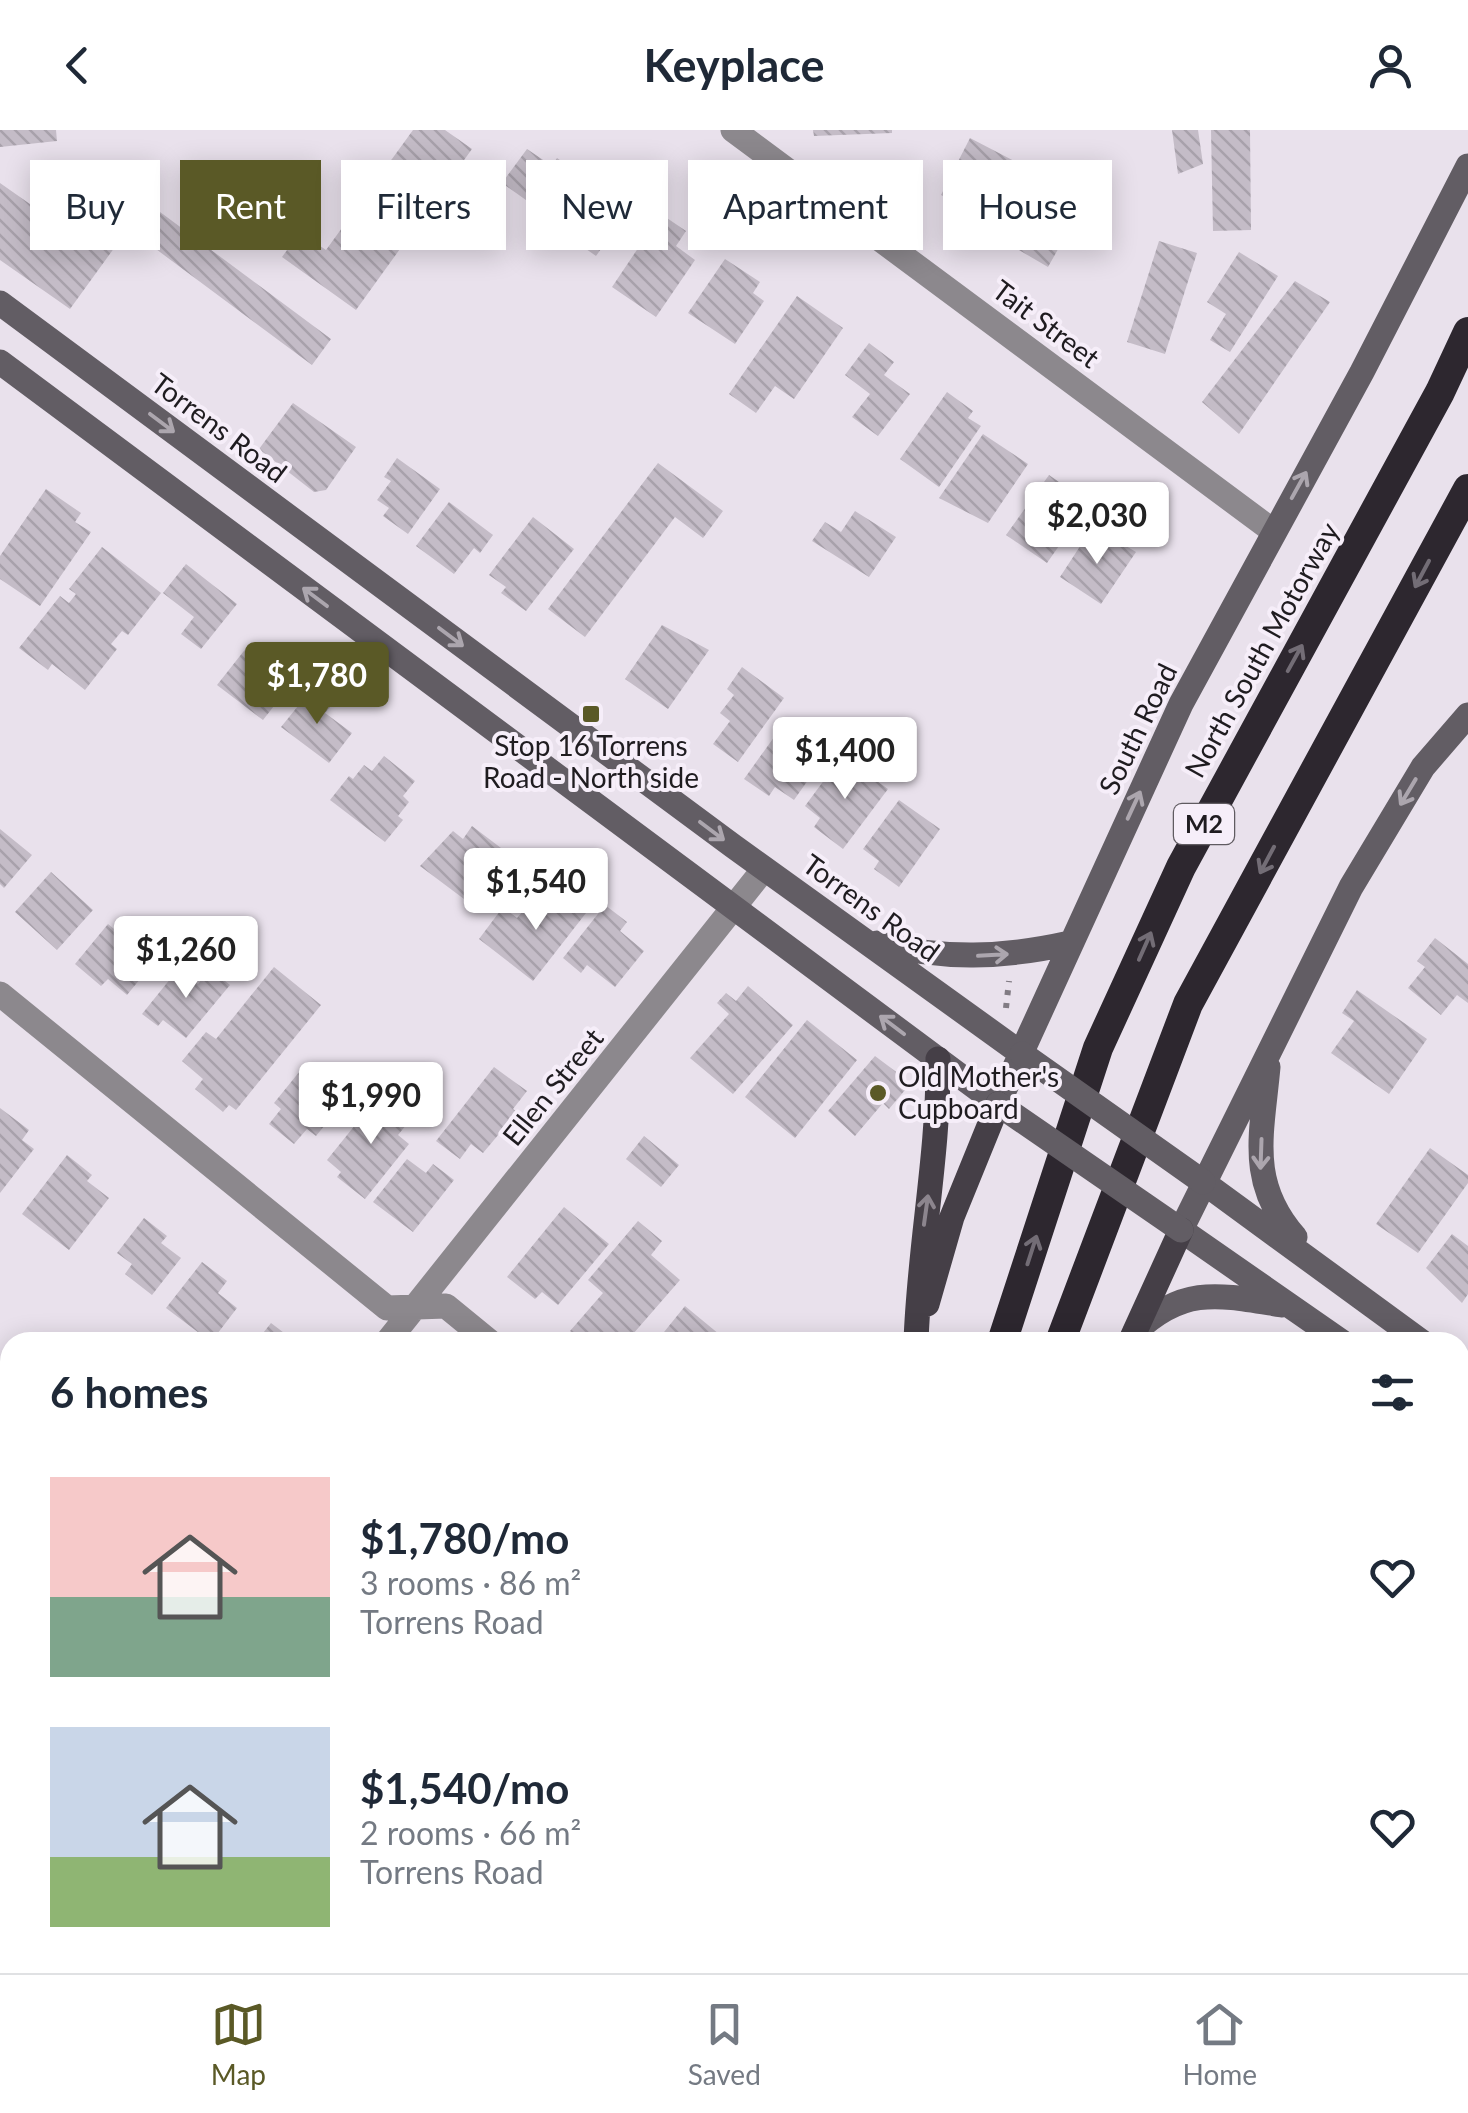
<!DOCTYPE html>
<meta charset="utf-8">
<style>
:root{--surface:#fff;--page:#f6f6f7;--text:#1f2937;--muted:#747a83;--line:#e0e1e3;--accent:#5a5926}
body{margin:0;font-family:Lato,sans-serif;background:var(--page);color:var(--text);height:100vh;display:flex;flex-direction:column;font-size:38px;white-space:nowrap}
*{box-sizing:border-box;margin:0}
p{font-size:32px;color:var(--muted)}
.icon{flex:none;width:55px;height:55px;fill:none;stroke:currentColor;stroke-width:2;stroke-linecap:round;stroke-linejoin:round}
.map{position:relative;flex:1;overflow:hidden}
.side{position:absolute;left:0px;top:1202px;width:1470px;height:642px;display:flex;flex-direction:column;background:var(--surface);border-radius:30px 30px 0 0;box-shadow:0 5px 25px #0003}
.side>*{flex:none}
.banner{position:absolute;left:30px;top:30px;width:1410px;height:90px;display:flex;gap:20px}
.price{position:absolute;translate:-50% -85px;padding:0 22px;border-radius:10px;background:#fff;color:#222;font-size:32px;line-height:65px;filter:drop-shadow(0 2px 5px #0008)}
.price::after{content:'';position:absolute;left:50%;top:60px;width:30px;height:22px;margin-left:-15px;background:inherit;clip-path:polygon(0 0,100% 0,50% 100%)}
.price.selected{background:var(--accent);color:#fff}
ul{padding:0;list-style:none}
li{display:flex;align-items:center;gap:30px;height:250px;padding:0 50px}
li span{display:grid;place-items:center;flex:none;width:280px;height:200px;border-radius:0px;color:#555}
li>.icon{margin-inline-start:auto}
span .icon{width:120px;height:120px;fill:#fffc;stroke-width:1}
li b{font-size:42px}
h2{display:flex;justify-content:space-between;align-items:center;height:120px;padding:0 50px;font-size:42px}
.chip{padding:0 35px;border-radius:0px;background:var(--surface);box-shadow:0 5px 25px #0003;font-size:35px;line-height:90px}
.chip.selected{background:var(--accent);color:#fff}
header{display:flex;justify-content:space-between;align-items:center;height:130px;padding:0 50px;background:var(--surface);font-size:45px;font-weight:700}
.tabs{display:flex;justify-content:space-around;align-items:center;height:140px;border-top:2px solid var(--line);background:var(--surface);font-size:28px;color:var(--muted)}
.tabs a{display:grid;justify-items:center;gap:5px}
.tabs .selected{color:var(--accent)}
.map>svg:first-child{display:block}
</style>
<header><svg class="icon" aria-label="back" viewBox="0 0 24 24"><path d="M15 5l-7 7 7 7"/></svg>Keyplace<svg class="icon" aria-label="person" viewBox="0 0 24 24"><circle cx="12" cy="8" r="4"/><path d="M4 21q1-7 8-7t8 7"/></svg></header>
<div class="map">
<svg width="1468" height="1843" viewBox="0 0 1468 1843">
<defs>
<pattern id="building-back-hatch" width="6" height="6" patternUnits="userSpaceOnUse" patternTransform="scale(2.5)"><rect width="6" height="6" fill="#c4bcc7"/><path d="M-1 5l2 2M0 0l6 6M5-1l2 2" fill="none" stroke="#a8a1ab"/></pattern>
</defs>
<rect width="100%" height="100%" fill="#e9e1ec"/>
<!-- building -->
<path fill="url(#building-back-hatch)" d="M0,0H56L57,11L0,17Z
M413,0H445L472,19L356,180L282,127L300,102L326,120Z
M813,0H892V3L814,6Z
M1172,0H1198L1203,34L1178,44Z
M1211,0H1250L1251,100L1213,101Z
M970,8L1018,33L989,89L941,65Z
M527,19L552,36L557,28L577,42L547,85L502,53Z
M599,44L621,59L615,68L630,78L596,126L559,100Z
M0,53L74,105L100,69L133,92L70,179L0,130Z
M1028,53L1079,82L1048,137L1012,116L1020,103L1004,94Z
M152,76L331,209L312,235L133,102Z
M661,84L686,101L676,116L695,130L656,187L612,157Z
M1159,111L1197,123L1165,224L1127,212Z
M1239,122L1278,146L1230,222L1210,210L1226,184L1207,172Z
M725,129L760,152L753,163L764,171L735,214L688,183Z
M1295,151L1330,172L1239,304L1202,272Z
M797,166L843,198L794,269L775,256L756,283L729,264Z
M869,213L894,232L884,245L910,264L878,306L852,287L870,264L845,245Z
M947,262L973,281L968,288L981,296L939,357L900,329Z
M293,273L356,317L326,360L314,362L259,319Z
M983,304L1028,334L988,393L939,368Z
M397,328L440,359L408,404L383,386L389,378L377,370L391,351L384,347Z
M658,333L723,381L703,408L675,387L585,507L548,479Z
M1049,345L1089,373L1047,433L1006,405Z
M46,359L81,383L75,392L91,402L40,476L0,449V426Z
M449,372L493,405L480,423L474,418L454,444L416,416Z
M855,381L896,407L869,447L812,411L825,392L841,402Z
M533,387L574,419L526,481L501,463L506,457L489,445Z
M1090,401L1112,416L1116,410L1136,422L1101,474L1060,447Z
M102,417L161,463L128,505L122,501L111,514L117,519L85,560L52,534L48,540L19,518L60,466L69,473L76,464L69,459Z
M186,434L237,474L201,519L181,504L194,487L163,463Z
M662,495L709,520L668,579L625,549Z
M247,517L267,532L262,538L288,558L263,590L217,555Z
M742,537L784,568L738,632L713,614L730,591L720,583L734,565L727,559Z
M311,560L331,576L325,583L352,603L329,633L281,597Z
M787,589L830,619L794,670L775,657L769,666L744,649Z
M384,626L415,651L403,666L409,672L398,686L403,690L385,712L330,670L349,646L353,649L364,635L372,641Z
M842,626L888,659L843,719L814,697L820,688L805,676Z
M899,670L940,699L899,757L874,739L879,731L863,719Z
M472,696L501,718L490,733L496,738L485,753L491,758L476,778L420,736L453,701L463,709Z
M0,699L32,725L4,758L0,754Z
M51,742L93,780L57,820L15,782Z
M568,754L593,774L533,851L479,809L503,777L517,788L524,780L539,792Z
M605,775L627,792L620,801L644,821L615,857L587,835L581,843L563,828Z
M108,794L154,832L127,865L108,849L101,856L75,834Z
M1435,808L1468,834V873L1457,865L1441,885L1408,858L1425,837L1417,831Z
M274,837L321,875L236,980L229,975L223,982L195,959L203,949L182,931L206,902L216,909Z
M179,838L198,854L210,839L230,855L186,908L163,890L158,896L142,884Z
M748,856L793,895L733,964L690,928L729,884L717,873L726,863L736,871Z
M1357,860L1427,909L1389,964L1331,923L1354,891L1342,883Z
M807,890L857,930L795,1008L745,967Z
M875,926L911,953L889,979L883,973L855,1006L828,981Z
M304,936L346,969L316,1006L307,999L294,1014L269,994L281,979L274,973Z
M494,937L527,961L513,979L522,986L505,1008L499,1004L483,1023L471,1014L460,1029L436,1011Z
M380,964L411,989L398,1005L409,1014L365,1069L337,1047L341,1042L327,1030Z
M0,978L29,1000L22,1010L34,1019L0,1063Z
M644,1006L679,1035L661,1057L626,1029Z
M1430,1018L1468,1045V1053L1418,1123L1376,1094Z
M67,1025L92,1045L87,1051L109,1068L69,1120L22,1084Z
M407,1029L426,1043L433,1034L454,1050L413,1102L373,1072Z
M564,1077L609,1114L558,1175L542,1162L535,1169L507,1147Z
M144,1088L167,1106L161,1113L181,1128L152,1165L125,1144L132,1134L117,1123Z
M638,1091L662,1111L651,1125L680,1150L626,1212H584L570,1201L603,1163L588,1150Z
M1452,1104L1468,1116V1164L1462,1173L1426,1138Z
M202,1132L227,1151L218,1163L237,1178L211,1212L166,1178Z
M685,1176L725,1209L722,1212H656Z
M271,1193L296,1212H256Z
M0,1305L10,1313V1345L0,1357Z
M1460,1475L1468,1480V1553L1460,1547Z
M0,1594L10,1602V1612L0,1624Z
M1468,1688V1763L1460,1774V1699Z
M1221,1835L1219,1843H1089L1062,1836Z"/>
<g fill="none" stroke-linecap="round" stroke-linejoin="round">
<!-- path -->
<path stroke="#817b83" stroke-width="6" stroke-dasharray="5 8" stroke-linecap="butt" d="M1006,878L1009,851
M348,1212H349"/>
<!-- lane -->
<path stroke="#8c888d" stroke-width="14" d="M1392,1835L1400,1843
M1094,1843L1096,1835"/>
<!-- street -->
<path stroke="#8c888d" stroke-width="25" d="M733,0L1273,401
M0,864L387,1178L446,1176L490,1212
M387,1212L764,739
M0,1467L10,1475
M0,1692L10,1680
M441,1835L460,1843"/>
<!-- secondary -->
<path stroke="#625d64" stroke-width="25" d="M0,173L733,716L1022,924
M0,232L998,974L1181,574L1362,242L1468,36
M877,813C944,830 1003,828 1070,813
M1268,937C1262,1004 1247,1052 1295,1107
M1203,1052L1422,1212
M1135,1202C1184,1155 1220,1165 1282,1175
M1342,1212L1181,1100L1351,757L1423,637L1468,585
M1460,1244L1468,1251
M1460,1293L1468,1298"/>
<!-- primary -->
<path stroke="#453f47" stroke-width="25" d="M927,1174L952,1087L998,974
M916,1212C919,1118 939,1024 938,929
M1130,1212L1181,1100
M756,1843L758,1835
M957,1843L959,1835"/>
<!-- highway -->
<path stroke="#2d272f" stroke-width="30" d="M1002,1212L1098,918L1181,737L1440,262L1468,202
M1060,1212L1188,874L1468,359
M833,1843L835,1835
M880,1843L882,1835"/>
<!-- secondary-bridge -->
<path stroke="#625d64" stroke-width="25" d="M1022,924L1203,1052
M998,974L1181,1100"/>
</g>
<!-- one-way arrows -->
<defs><path id="oneway-shaft" d="M-6 0H5M1.5-3L5.5 0L1.5 3" fill="none" stroke-width="1.6" stroke-linecap="round" stroke-linejoin="round" transform="scale(2.5)"/></defs>
<g stroke="#aca6ae">
<use href="#oneway-shaft" transform="translate(162 293) rotate(37)"/>
<use href="#oneway-shaft" transform="translate(1299 355) rotate(-61)"/>
<use href="#oneway-shaft" transform="translate(315 467) rotate(-143)"/>
<use href="#oneway-shaft" transform="translate(451 507) rotate(37)"/>
<use href="#oneway-shaft" transform="translate(1408 662) rotate(121)"/>
<use href="#oneway-shaft" transform="translate(1134 675) rotate(-65)"/>
<use href="#oneway-shaft" transform="translate(712 701) rotate(37)"/>
<use href="#oneway-shaft" transform="translate(993 825) rotate(-3)"/>
<use href="#oneway-shaft" transform="translate(892 895) rotate(-143)"/>
<use href="#oneway-shaft" transform="translate(1261 1024) rotate(92)"/>
</g>
<g stroke="#736d76">
<use href="#oneway-shaft" transform="translate(1422 444) rotate(118)"/>
<use href="#oneway-shaft" transform="translate(1295 528) rotate(-61)"/>
<use href="#oneway-shaft" transform="translate(1267 730) rotate(118)"/>
<use href="#oneway-shaft" transform="translate(1145 816) rotate(-66)"/>
<use href="#oneway-shaft" transform="translate(1032 1120) rotate(-72)"/>
</g>
<use stroke="#8c858e" href="#oneway-shaft" transform="translate(926 1080) rotate(-82)"/>
<!-- markers -->
<g fill="#5a5926" stroke="#f6eef9" stroke-width="4">
<rect x="581" y="574" width="20" height="20" rx="5"/>
<circle cx="878" cy="963" r="10"/>
</g>
<g text-anchor="middle" stroke-width="8" stroke-linejoin="round" paint-order="stroke">
<!-- shield labels -->
<rect fill="#f6eef9" stroke="#605b61" stroke-width="2.5" x="1174" y="674" width="60" height="40" rx="8"/>
<g font-size="25" font-weight="bold" fill="#1f1c20">
<text x="1204" y="703">M2</text>
</g>
<!-- street labels -->
<g font-size="28" fill="#1f1c20" stroke="#f6eef9">
<text transform="translate(1046 194) rotate(37)" y="10">Tait Street</text>
<text transform="translate(219 298) rotate(37)" y="10">Torrens Road</text>
<text transform="translate(1262 520) rotate(-61)" y="10">North South Motorway</text>
<text transform="translate(1138 599) rotate(-64)" y="10">South Road</text>
<text transform="translate(871 778) rotate(36)" y="10">Torrens Road</text>
<text transform="translate(553 957) rotate(-51)" y="10">Ellen Street</text>
</g>
<!-- poi labels -->
<g font-size="28" fill="#1f1c20" stroke="#f6eef9">
<text x="591" y="626">Stop 16 Torrens<tspan x="591" dy="32">Road - North side</tspan></text>
<text x="898" y="957" text-anchor="start">Old Mother's<tspan x="898" dy="32">Cupboard</tspan></text>
</g>
</g>
</svg>
<b class="price" style="left:1097px;top:437px">$2,030</b>
<b class="price selected" style="left:317px;top:597px">$1,780</b>
<b class="price" style="left:845px;top:672px">$1,400</b>
<b class="price" style="left:536px;top:803px">$1,540</b>
<b class="price" style="left:186px;top:871px">$1,260</b>
<b class="price" style="left:371px;top:1017px">$1,990</b>
<div class="banner">
<a class="chip">Buy</a>
<a class="chip selected">Rent</a>
<a class="chip">Filters</a>
<a class="chip">New</a>
<a class="chip">Apartment</a>
<a class="chip">House</a>
</div>
<section class="side">
<h2>6 homes<svg class="icon" aria-label="filters" viewBox="0 0 24 24"><path d="M4 7h16M4 17h16"/><circle cx="9" cy="7" r="2"/><circle cx="15" cy="17" r="2"/></svg></h2>
<ul>
<li><span style="background:linear-gradient(#f6c9c9 60%,#7fa58c 0)"><svg class="icon" aria-label="home" viewBox="0 0 24 24"><path d="M3 11l9-7 9 7M6 9v11h12V9"/></svg></span><div><b>$1,780/mo</b><p>3 rooms · 86 m²</p><p>Torrens Road</p></div><svg class="icon" aria-label="heart" viewBox="0 0 24 24"><path d="M12 20l-8-8c-3-5 5-10 8-4 3-6 11-1 8 4z"/></svg></li>
<li><span style="background:linear-gradient(#c9d6e8 65%,#8fb573 0)"><svg class="icon" aria-label="home" viewBox="0 0 24 24"><path d="M3 11l9-7 9 7M6 9v11h12V9"/></svg></span><div><b>$1,540/mo</b><p>2 rooms · 66 m²</p><p>Torrens Road</p></div><svg class="icon" aria-label="heart" viewBox="0 0 24 24"><path d="M12 20l-8-8c-3-5 5-10 8-4 3-6 11-1 8 4z"/></svg></li>
</ul>
</section>
</div>
<nav class="tabs">
<a class="selected"><svg class="icon" aria-label="map" viewBox="0 0 24 24"><path d="M3 6l6-2 6 2 6-2v14l-6 2-6-2-6 2zM9 4v14M15 6v14"/></svg>Map</a>
<a><svg class="icon" aria-label="saved" viewBox="0 0 24 24"><path d="M7 4h10v16l-5-4-5 4z"/></svg>Saved</a>
<a><svg class="icon" aria-label="home" viewBox="0 0 24 24"><path d="M3 11l9-7 9 7M6 9v11h12V9"/></svg>Home</a>
</nav>
